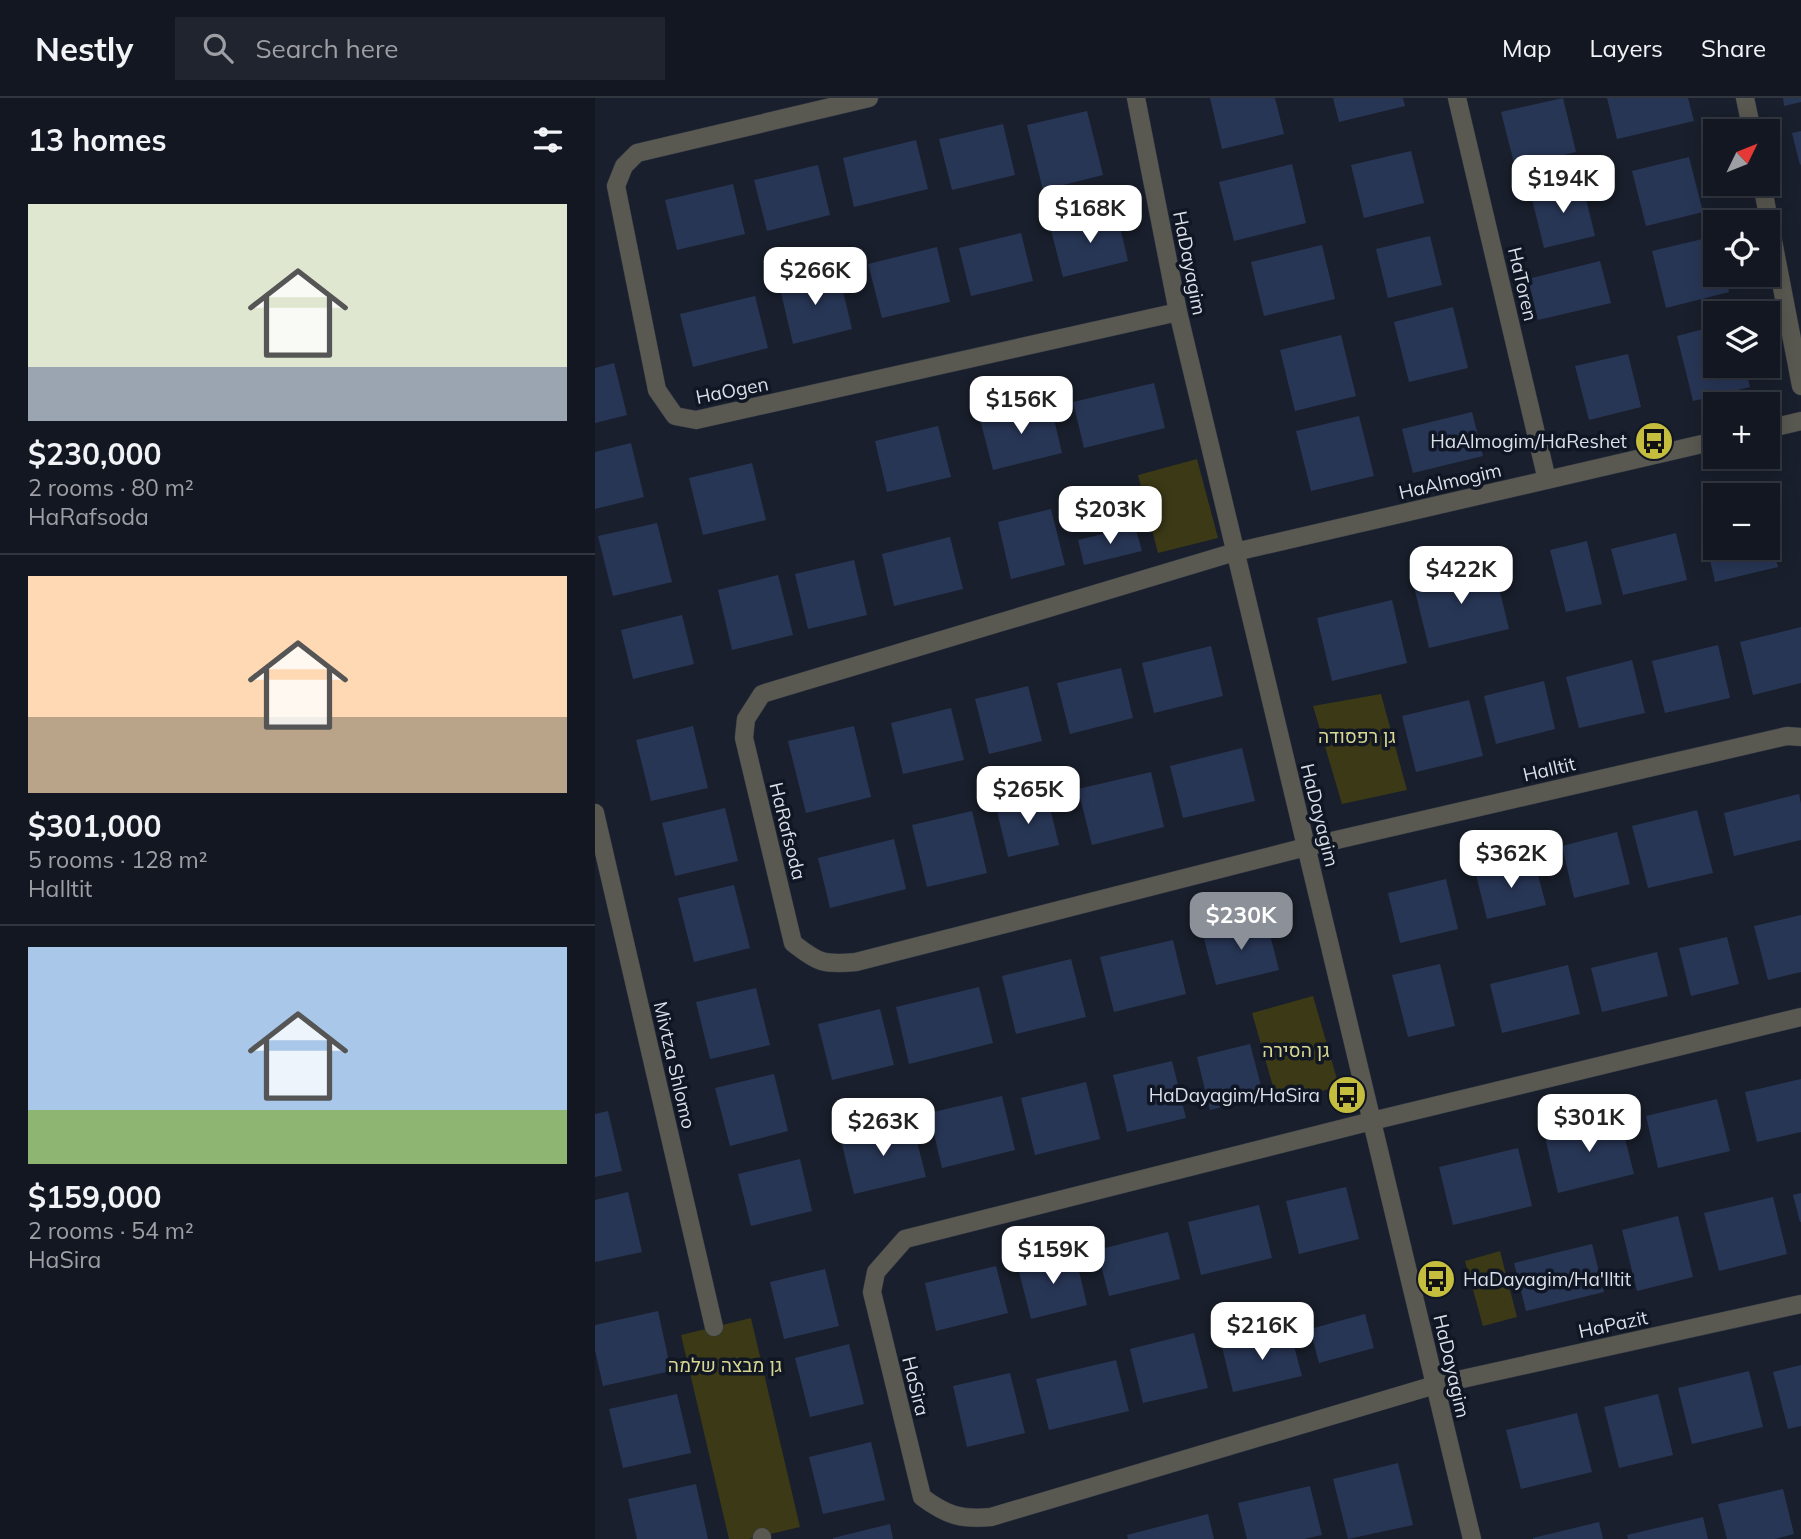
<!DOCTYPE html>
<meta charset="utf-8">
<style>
:root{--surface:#131721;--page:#20242e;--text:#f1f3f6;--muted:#9d9fa5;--line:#32363f;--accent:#8c9099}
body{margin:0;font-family:Mulish,Heebo,sans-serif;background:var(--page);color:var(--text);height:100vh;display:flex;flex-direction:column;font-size:26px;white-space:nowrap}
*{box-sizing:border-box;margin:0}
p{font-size:23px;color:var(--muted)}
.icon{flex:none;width:38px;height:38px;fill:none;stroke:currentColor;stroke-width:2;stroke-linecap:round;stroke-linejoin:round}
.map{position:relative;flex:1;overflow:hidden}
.drawer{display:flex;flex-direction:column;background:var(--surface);width:595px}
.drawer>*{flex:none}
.needle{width:46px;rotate:47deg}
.controls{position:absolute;left:1108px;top:21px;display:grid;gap:14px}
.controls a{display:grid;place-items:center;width:77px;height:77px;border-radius:0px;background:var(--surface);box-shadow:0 4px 18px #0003,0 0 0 2px var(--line);font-size:35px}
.price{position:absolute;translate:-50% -60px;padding:0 16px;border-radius:14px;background:#fff;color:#222;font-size:23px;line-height:46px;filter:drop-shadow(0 2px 4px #0008)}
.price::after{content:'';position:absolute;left:50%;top:42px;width:21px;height:16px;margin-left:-10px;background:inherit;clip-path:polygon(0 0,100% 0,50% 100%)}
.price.active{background:var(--accent);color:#fff}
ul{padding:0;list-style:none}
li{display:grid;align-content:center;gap:14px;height:371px;padding:0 28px}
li+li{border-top:2px solid var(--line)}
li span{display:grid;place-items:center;height:217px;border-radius:0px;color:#555}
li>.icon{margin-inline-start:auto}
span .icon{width:126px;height:126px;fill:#fffc;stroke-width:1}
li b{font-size:30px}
h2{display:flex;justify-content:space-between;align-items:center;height:84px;padding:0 28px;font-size:30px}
header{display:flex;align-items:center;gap:42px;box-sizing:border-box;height:98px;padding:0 35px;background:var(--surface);border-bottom:2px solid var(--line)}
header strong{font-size:33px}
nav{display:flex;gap:38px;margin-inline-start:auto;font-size:24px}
.search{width:490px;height:63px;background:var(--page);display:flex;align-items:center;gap:18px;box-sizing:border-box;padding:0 24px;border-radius:0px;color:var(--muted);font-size:26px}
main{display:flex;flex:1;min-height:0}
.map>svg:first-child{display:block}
</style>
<header>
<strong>Nestly</strong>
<div class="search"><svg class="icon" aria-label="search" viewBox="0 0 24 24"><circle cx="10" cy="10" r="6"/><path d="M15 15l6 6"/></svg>Search here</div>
<nav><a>Map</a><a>Layers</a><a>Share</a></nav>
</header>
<main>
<section class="drawer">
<h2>13 homes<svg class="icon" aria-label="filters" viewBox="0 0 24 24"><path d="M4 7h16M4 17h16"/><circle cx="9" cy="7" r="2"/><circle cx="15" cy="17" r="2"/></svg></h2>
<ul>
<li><span style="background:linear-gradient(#dfe7d0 75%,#9aa5b1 0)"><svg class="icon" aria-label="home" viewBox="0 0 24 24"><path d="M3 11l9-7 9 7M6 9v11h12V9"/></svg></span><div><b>$230,000</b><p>2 rooms · 80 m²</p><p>HaRafsoda</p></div></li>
<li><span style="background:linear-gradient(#ffd9b3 65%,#b9a48a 0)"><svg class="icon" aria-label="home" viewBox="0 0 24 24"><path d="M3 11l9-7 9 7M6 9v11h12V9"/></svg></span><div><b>$301,000</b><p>5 rooms · 128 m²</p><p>HaIltit</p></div></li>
<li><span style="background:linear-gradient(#a9c7e8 75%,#8fb573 0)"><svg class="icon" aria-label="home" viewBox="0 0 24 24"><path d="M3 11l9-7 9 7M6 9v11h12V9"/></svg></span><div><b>$159,000</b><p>2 rooms · 54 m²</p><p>HaSira</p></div></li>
</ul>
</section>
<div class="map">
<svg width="1206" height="1441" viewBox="0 0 1206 1441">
<rect width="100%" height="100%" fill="#191f2c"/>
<!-- green -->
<path fill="#3b3916" d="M602,361L623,440L563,455L543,377Z
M786,596L812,692L747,706L718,608Z
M718,898L744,988L683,1006L657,915Z
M905,1153L922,1219L888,1228L870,1163Z
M156,1220L205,1429L154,1441H134L86,1237Z"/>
<!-- building -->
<path fill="#283656" d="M615,0H680L689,36L627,51Z
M738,0H808L810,8L744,24Z
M968,0L981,54L920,69L906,14Z
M1012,0H1093L1099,23L1022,41Z
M1188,0H1206V4L1189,8Z
M492,13L508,77L448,92L432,27Z
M408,26L420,77L357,92L344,41Z
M1206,33V66L1205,67L1197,35Z
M321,42L333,91L259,109L248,60Z
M816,53L829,105L769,120L756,67Z
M1094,59L1108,114L1051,128L1037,73Z
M697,66L711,125L639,143L624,84Z
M223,67L235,117L172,133L159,82Z
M987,84L1000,138L949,150L936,97Z
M138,86L150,136L82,152L70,102Z
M522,116L533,163L468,179L456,132Z
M426,135L438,183L376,198L364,150Z
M835,138L847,187L793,200L781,151Z
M1120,138V177H1130L1134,194L1071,210L1057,153Z
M727,147L740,201L669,218L656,164Z
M342,149L355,204L287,220L273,166Z
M1005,163L1016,205L943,222L933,181Z
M243,172L257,231L198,246L184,186Z
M160,198L173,250L98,269L85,216Z
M858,209L873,270L814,284L799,224Z
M1120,228V268H1150L1155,289L1098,303L1082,238Z
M746,237L761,298L700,313L685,252Z
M1033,256L1046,309L994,322L980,268Z
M19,265L32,317L0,325V270Z
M559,285L570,330L489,350L478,304Z
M455,304L467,355L398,372L385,321Z
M877,314L888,358L818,375L807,331Z
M764,318L779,378L716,393L701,333Z
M343,328L356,379L292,394L280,343Z
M36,345L49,399L0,411V354Z
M157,365L171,422L108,437L94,380Z
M456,411L470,467L416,481L403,424Z
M62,425L77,484L18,498L3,438Z
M540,428L547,453L489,467L483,442Z
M1172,428L1183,469L1120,484L1108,431L1120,429V450H1172Z
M1081,435L1092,482L1028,497L1016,451Z
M355,439L368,491L299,508L287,456Z
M992,443L1007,506L971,514L955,452Z
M259,462L272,517L213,531L200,476Z
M898,465L914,531L834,550L818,485Z
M183,477L198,537L137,552L123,492Z
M797,502L812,565L737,583L722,520Z
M87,517L99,566L38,581L26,532Z
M1206,529V585L1158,597L1145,544Z
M1123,547L1135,600L1070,615L1057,563Z
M616,548L628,598L559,615L547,565Z
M1037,562L1050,615L984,630L971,579Z
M526,570L538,620L475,636L462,585Z
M949,583L960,631L901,646L889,598Z
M433,588L447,643L394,656L380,601Z
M874,602L888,658L821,674L807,618Z
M356,610L369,662L308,676L296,625Z
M98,628L113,690L56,703L41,642Z
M259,628L276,699L211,715L193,643Z
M647,650L660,703L588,720L575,668Z
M556,674L569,729L497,747L483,691Z
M1204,696L1206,706V742L1139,758L1129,715Z
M452,697L464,747L413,759L401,709Z
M130,710L143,763L80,778L67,725Z
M1102,712L1118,775L1053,790L1037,728Z
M377,713L392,775L332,789L317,727Z
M1022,734L1035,786L979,800L967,748Z
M299,741L311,791L235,810L223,760Z
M939,762L951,807L892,821L881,777Z
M851,781L863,831L805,845L793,795Z
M139,787L155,850L99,864L83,800Z
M1206,817V874L1173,882L1159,828Z
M671,821L684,872L621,887L608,837Z
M1132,839L1144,886L1096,898L1084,850Z
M578,842L591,896L519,914L505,859Z
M1062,854L1073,898L1007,914L996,870Z
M476,861L491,919L421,936L407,878Z
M845,866L860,928L813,939L797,877Z
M973,867L985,916L907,935L895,886Z
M384,889L398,945L314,966L301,909Z
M161,890L175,947L115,961L101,904Z
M285,911L299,967L237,982L223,926Z
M655,946L669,999L615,1012L602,959Z
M577,963L591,1020L532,1034L518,977Z
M179,976L193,1033L135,1048L120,990Z
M1206,981V1034L1162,1044L1150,994Z
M491,984L505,1041L440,1057L426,1000Z
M407,998L420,1052L347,1070L334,1015Z
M1122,1001L1135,1053L1063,1070L1051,1018Z
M13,1013L27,1073L0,1079V1016Z
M1024,1017L1039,1076L963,1095L949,1035Z
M317,1024L331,1079L259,1096L246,1042Z
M923,1050L937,1108L858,1127L844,1069Z
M205,1061L217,1113L156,1128L143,1076Z
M751,1089L764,1141L704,1156L691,1103Z
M33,1094L47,1154L0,1164V1102Z
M1206,1095V1124H1205L1198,1097Z
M1178,1099L1192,1156L1124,1173L1109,1115Z
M664,1107L677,1160L606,1177L593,1124Z
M1083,1118L1098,1179L1042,1193L1027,1132Z
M573,1134L585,1181L514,1198L502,1152Z
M997,1146L1009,1194L931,1213L919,1165Z
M480,1156L492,1207L436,1221L423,1170Z
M401,1168L413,1215L341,1233L330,1185Z
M230,1171L244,1228L189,1241L175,1184Z
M63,1213L76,1273L8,1288L0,1252V1227Z
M770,1216L779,1250L724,1265L715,1231Z
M695,1233L707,1278L638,1294L627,1249Z
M599,1235L613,1290L548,1305L535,1251Z
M254,1246L269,1306L215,1319L200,1260Z
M521,1262L534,1313L454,1332L441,1281Z
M1206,1267V1328L1193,1331L1178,1274Z
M1154,1273L1168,1329L1097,1346L1083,1290Z
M415,1275L430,1335L372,1349L358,1288Z
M82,1296L96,1355L28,1370L14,1311Z
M1063,1296L1078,1357L1024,1370L1009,1309Z
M982,1315L997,1374L926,1391L911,1332Z
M276,1344L290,1402L228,1416L214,1359Z
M803,1365L818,1427L753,1441L738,1381Z
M101,1386L113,1441H42L33,1401Z
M715,1388L727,1437L709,1441H652L643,1405Z
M1188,1391L1199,1436L1180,1441H1132L1123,1406Z
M613,1416L619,1441H533L532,1437Z
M1108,1419L1113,1441H1033L1032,1437Z
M1004,1424L1008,1441H938V1440Z
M295,1426L298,1441H238V1440Z"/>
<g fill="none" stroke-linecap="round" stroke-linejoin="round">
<defs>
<path id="minor" d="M274,0L42,55L29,68L21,88L62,292L80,318L101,322L583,214
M541,0L583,214L877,1441
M862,0L952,382
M1150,0L1157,33
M1167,86L1206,288
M1172,331L1206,323
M1120,343L640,454L167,596L151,621L149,640L198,845C223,865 229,867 261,864L711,749L1192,638L1206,639
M0,715L119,1229
M1206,919L777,1023L310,1141L281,1174L277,1194L327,1399C351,1417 366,1422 396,1419L840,1287L1206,1206
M167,1439V1441"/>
</defs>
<!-- minor casing -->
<use href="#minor" stroke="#343a46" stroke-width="19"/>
<!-- minor -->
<use href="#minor" stroke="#595951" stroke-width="18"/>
</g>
<!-- icons -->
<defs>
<symbol id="bus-disc" viewBox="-11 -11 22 22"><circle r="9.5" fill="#c4bd3e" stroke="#101623"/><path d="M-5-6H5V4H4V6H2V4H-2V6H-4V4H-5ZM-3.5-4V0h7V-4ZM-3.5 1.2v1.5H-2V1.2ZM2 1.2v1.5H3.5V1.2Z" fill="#111"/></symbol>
</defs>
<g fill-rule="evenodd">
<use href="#bus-disc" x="1037" y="321" width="44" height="44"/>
<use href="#bus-disc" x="730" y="975" width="44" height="44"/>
<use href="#bus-disc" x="819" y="1159" width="44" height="44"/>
</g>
<g text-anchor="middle" stroke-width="7" stroke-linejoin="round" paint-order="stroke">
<!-- street labels -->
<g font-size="19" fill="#dadfe8" stroke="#101623">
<text transform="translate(595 165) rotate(79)" y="7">HaDayagim</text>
<text transform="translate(928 186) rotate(77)" y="7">HaToren</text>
<text transform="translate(137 292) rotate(-11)" y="7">HaOgen</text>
<text transform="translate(855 383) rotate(-13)" y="7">HaAlmogim</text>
<text transform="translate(954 671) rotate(-13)" y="7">HaIltit</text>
<text transform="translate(725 717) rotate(76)" y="7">HaDayagim</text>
<text transform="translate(193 733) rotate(76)" y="7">HaRafsoda</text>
<text transform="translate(80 967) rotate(77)" y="7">Mivtza Shlomo</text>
<text transform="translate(1018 1226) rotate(-12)" y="7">HaPazit</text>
<text transform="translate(857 1268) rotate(77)" y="7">HaDayagim</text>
<text transform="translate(321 1288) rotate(76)" y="7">HaSira</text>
</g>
<!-- poi labels -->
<g font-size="19" fill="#dadfe8" stroke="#101623" text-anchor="end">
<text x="1032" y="350">HaAlmogim/HaReshet</text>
<text x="725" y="1004">HaDayagim/HaSira</text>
<text x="868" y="1188" text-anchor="start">HaDayagim/Ha'Iltit</text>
</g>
<!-- park labels -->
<g font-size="19" fill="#d8d690" stroke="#101623">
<text x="762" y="645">גן רפסודה</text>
<text x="701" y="959">גן הסירה</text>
<text x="130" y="1274">גן מבצה שלמה</text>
</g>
</g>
</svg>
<div class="controls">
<a><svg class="needle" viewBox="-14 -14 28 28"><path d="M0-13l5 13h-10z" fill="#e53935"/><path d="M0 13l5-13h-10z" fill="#9d9fa5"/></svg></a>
<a><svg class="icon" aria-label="locate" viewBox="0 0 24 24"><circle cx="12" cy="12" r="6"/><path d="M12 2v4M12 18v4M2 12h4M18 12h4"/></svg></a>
<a><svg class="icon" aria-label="layers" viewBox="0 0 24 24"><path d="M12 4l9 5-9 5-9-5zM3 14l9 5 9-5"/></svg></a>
<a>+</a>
<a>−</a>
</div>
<b class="price" style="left:968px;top:117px">$194K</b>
<b class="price" style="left:495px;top:147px">$168K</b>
<b class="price" style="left:220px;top:209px">$266K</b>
<b class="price" style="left:426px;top:338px">$156K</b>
<b class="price" style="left:515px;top:448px">$203K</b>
<b class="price" style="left:866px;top:508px">$422K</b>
<b class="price" style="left:433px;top:728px">$265K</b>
<b class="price" style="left:916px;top:792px">$362K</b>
<b class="price active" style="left:646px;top:854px">$230K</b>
<b class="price" style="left:994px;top:1056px">$301K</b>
<b class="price" style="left:288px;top:1060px">$263K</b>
<b class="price" style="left:458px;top:1188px">$159K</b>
<b class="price" style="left:667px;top:1264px">$216K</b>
</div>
</main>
